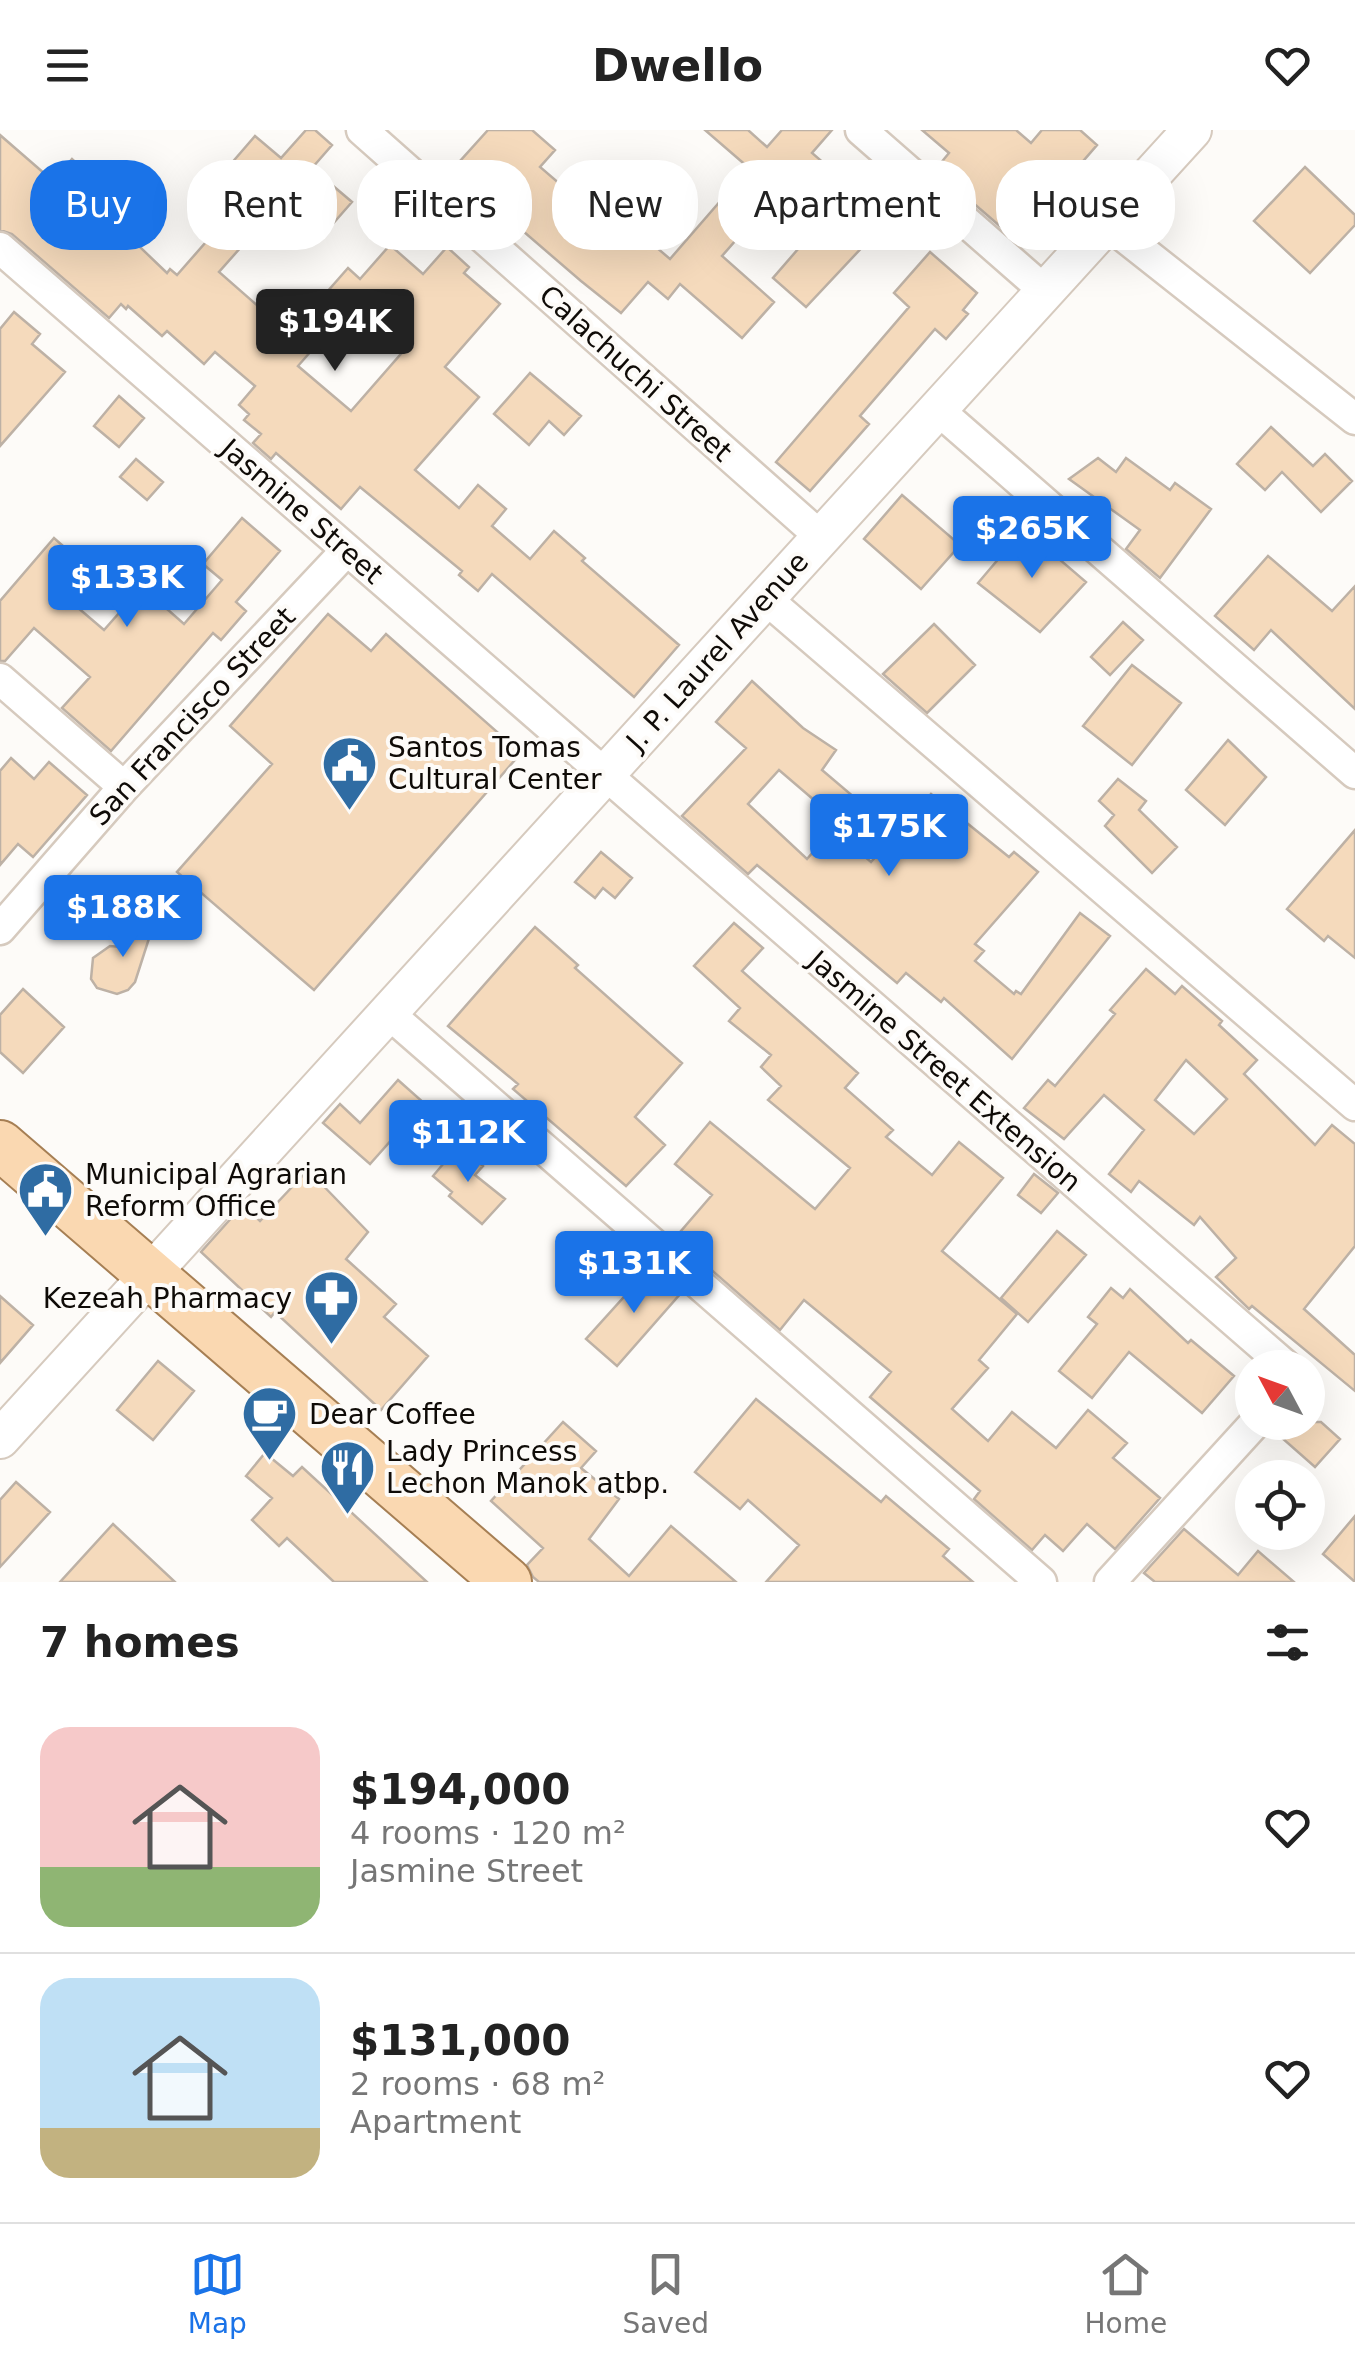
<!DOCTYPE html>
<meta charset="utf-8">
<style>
:root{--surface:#fff;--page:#f2f2f2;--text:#222;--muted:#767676;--line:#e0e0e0;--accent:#1a73e8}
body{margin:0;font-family:"DejaVu Sans",sans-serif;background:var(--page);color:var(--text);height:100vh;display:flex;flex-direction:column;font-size:38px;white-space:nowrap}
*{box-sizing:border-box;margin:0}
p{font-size:32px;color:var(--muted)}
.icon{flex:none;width:55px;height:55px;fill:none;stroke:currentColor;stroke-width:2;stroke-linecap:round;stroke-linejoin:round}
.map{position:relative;height:1452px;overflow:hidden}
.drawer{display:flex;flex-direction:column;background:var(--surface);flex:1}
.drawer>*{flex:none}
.guide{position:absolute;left:30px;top:30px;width:1295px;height:90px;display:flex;gap:20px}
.needle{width:65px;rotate:311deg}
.fabs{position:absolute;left:1235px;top:1220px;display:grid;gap:20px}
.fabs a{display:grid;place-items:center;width:90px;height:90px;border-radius:50%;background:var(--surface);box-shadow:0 10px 40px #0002;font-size:50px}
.price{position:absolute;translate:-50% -85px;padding:0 22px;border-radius:10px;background:var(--accent);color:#fff;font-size:32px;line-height:65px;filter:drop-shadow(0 2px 5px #0008)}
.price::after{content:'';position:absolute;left:50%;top:60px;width:30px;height:22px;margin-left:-15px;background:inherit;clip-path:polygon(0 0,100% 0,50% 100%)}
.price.selected{background:#222;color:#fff}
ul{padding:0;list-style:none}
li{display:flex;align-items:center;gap:30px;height:250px;padding:0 40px}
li+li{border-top:2px solid var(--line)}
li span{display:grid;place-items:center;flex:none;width:280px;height:200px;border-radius:30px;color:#555}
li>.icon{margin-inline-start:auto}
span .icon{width:120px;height:120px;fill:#fffc;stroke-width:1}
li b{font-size:42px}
h2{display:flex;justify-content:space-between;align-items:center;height:120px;padding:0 40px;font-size:42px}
.chip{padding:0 35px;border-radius:40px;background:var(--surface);box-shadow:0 10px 40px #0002;font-size:35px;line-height:90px}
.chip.selected{background:var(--accent);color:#fff}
header{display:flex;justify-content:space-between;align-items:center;height:130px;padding:0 40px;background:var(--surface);font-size:45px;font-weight:700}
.menu{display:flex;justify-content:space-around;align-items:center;height:140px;border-top:2px solid var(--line);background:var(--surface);font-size:28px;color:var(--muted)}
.menu a{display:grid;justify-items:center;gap:5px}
.menu .selected{color:var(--accent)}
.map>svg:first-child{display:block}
</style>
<header><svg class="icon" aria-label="menu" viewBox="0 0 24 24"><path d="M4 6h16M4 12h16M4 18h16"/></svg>Dwello<svg class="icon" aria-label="heart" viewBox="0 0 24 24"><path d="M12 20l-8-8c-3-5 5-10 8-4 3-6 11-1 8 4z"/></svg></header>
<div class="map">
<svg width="1355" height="1452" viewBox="0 0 1355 1452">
<rect width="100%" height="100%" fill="#fdfbf8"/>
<!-- building -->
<path fill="#f5dabc" stroke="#bdb1a5" stroke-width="2.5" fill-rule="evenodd" d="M306,0H315L332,15L312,38L352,72L323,105L287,73L268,94L264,91L219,142L290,204L348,138L360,149L390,115L423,144L447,117L469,137L464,143L500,174L445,237L479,267L415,340L459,378L478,355L506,379L492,396L530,429L554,401L585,428L582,431L679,515L634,567L492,444L478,461L459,445L462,441L360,357L341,379L276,323L271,329L253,313L261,304L244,290L249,284L239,275L255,256L215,222L204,234L167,201L162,206L128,176L126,179L121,174L109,188L12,104L0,100V5L53,51L72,29L91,46L84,54L99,67L94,73L167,143L170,139L177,145L242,71L217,50L255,6L281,28ZM354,172L406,218L351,281L298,236Z
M488,0H532L555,20L540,37L625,110L635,99L670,129L749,38L705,0H748L767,17L782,0H832L812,23L865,69L876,57L900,77L806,177L773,148L830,82L790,48L722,126L774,172L742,208L680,154L668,169L648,152L621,183L581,151L452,40Z
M922,0H1016L1031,13L1042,0H1080L1097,15L1059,59L1083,80L1055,113L1024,86L1009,104L935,40L949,23Z
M1305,37L1355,85V95L1310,143L1254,91Z
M930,122L977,163L963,180L968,184L946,209L935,199L860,286L869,294L810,361L776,332L909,177L894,163Z
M14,182L40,204L32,214L65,242L0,316V199Z
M530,243L581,286L564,305L549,291L529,315L494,284Z
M119,266L144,288L119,317L94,296Z
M1271,297L1313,336L1325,324L1352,351L1321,382L1282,342L1265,360L1237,334Z
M1098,328L1116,342L1126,328L1170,360L1175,353L1211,379L1160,448L1126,419L1140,400L1069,349Z
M136,329L163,352L147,370L120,347Z
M902,365L960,415L921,459L864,409Z
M242,388L280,421L236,472L246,481L221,510L213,503L111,621L62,578L90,547L34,498L5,531H0V471L54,408L87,437L63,465L104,500L142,457L184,494L222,450L203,434Z
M1024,399L1086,452L1040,502L978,453Z
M1268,426L1332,481L1355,456V579L1271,500L1254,520L1215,486Z
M328,484L371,521L386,504L521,623L314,860L177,742L272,634L230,596Z
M1123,492L1143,510L1110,545L1091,527Z
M934,494L975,535L927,583L883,544Z
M1132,535L1181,573L1132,635L1083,596Z
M752,551L803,598L836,620L822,640L861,673L842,694L779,640L748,674L807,729L833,699L871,732L931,664L1009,727L1014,722L1038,742L975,814L984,821L975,831L1014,864L1016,861L1021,864L1080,783L1110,806L1012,929L944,868L941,872L906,843L897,853L757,735L748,744L682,686L746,618L716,592Z
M1228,610L1266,647L1225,695L1186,660Z
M11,628L34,649L49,632L87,665L33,727L18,714L0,735V641Z
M1118,649L1146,671L1139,680L1177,717L1152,743L1105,696L1114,685L1099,671Z
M1355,700V828L1328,806L1324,811L1287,779Z
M601,722L632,748L615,768L603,758L595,768L575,752Z
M161,771L135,852L128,860L117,864L97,858L91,849L93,828L110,816L121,817Z
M734,793L763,818L742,841L858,943L845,958L893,1000L886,1007L932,1045L959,1012L1003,1048L942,1121L1017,1184L979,1230L988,1238L952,1279L988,1311L1012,1282L1056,1318L1088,1280L1127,1313L1113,1328L1160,1368L1115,1419L1087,1394L1063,1421L1045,1405L1032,1420L974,1369L980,1361L870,1267L891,1242L804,1170L780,1200L675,1108L712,1065L675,1034L710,992L815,1079L850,1038L768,970L781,956L761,937L771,925L729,891L740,878L694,836Z
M535,797L578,835L575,838L682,933L635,987L665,1015L626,1056L513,959L518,954L448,896Z
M1146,839L1175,864L1182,856L1222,891L1219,895L1257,930L1244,944L1315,1015L1332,995L1355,1014V1116L1304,1179L1355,1225V1261L1252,1176L1249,1179L1216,1147L1236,1128L1200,1087L1194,1095L1139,1051L1131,1062L1109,1044L1144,1000L1104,965L1064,1009L1024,978L1048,950L1055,956L1115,884L1110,880ZM1186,930L1227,969L1194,1004L1155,970Z
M23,859L64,897L23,943L0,922V885Z
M398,950L424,973L370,1034L323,993L340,974L360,993Z
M460,1014L483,1036L475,1045L505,1069L482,1094L449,1066L452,1062L433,1046Z
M308,1040L368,1102L346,1129L396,1174L384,1187L428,1226L381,1280L275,1182L271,1187L201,1122L243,1075L260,1091Z
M1034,1044L1058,1063L1041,1083L1018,1065Z
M1057,1101L1086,1125L1028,1192L1001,1168Z
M651,1137L681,1163L617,1236L586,1209Z
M1111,1158L1123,1168L1130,1159L1188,1213L1191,1210L1234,1246L1202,1283L1129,1222L1092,1268L1059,1241L1097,1194L1088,1187Z
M0,1166L33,1195L0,1233Z
M158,1231L194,1261L153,1310L117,1280Z
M756,1269L881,1372L886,1366L949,1419L943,1426L973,1452H766L799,1415L748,1370L740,1379L695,1342Z
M563,1292L596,1321L581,1338L619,1369L589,1409L629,1446L671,1396L736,1452H539L533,1447L527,1435L543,1418L491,1371Z
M1274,1292H1321L1340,1309L1315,1337L1273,1300Z
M265,1323L293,1346L302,1337L427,1452H334L287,1408L279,1416L252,1390L272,1368L246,1346Z
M16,1352L50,1382L0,1437V1370Z
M1355,1386V1452L1323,1424Z
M113,1394L175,1452H60Z
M1184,1399L1238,1445L1258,1421L1294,1452H1155L1144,1443Z"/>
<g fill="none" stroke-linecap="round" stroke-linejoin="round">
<defs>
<path id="minor" d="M362,0L821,407
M861,0L1045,161
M1107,93L1355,289
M0,118L1288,1238
M937,279L1355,643
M765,468L1355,975
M0,549L124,657
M0,799L124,657L347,420
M387,882L1041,1452
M1110,1452L1256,1292"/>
<path id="tertiary" d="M0,1309L1192,0"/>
<path id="primary" d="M0,1015L507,1452"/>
</defs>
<!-- minor casing -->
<use href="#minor" stroke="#d6cabe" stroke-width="35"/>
<!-- tertiary casing -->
<use href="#tertiary" stroke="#d6cabe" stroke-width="42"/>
<!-- primary casing -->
<use href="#primary" stroke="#a67f54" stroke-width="52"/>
<!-- minor -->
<use href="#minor" stroke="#fff" stroke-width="30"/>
<!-- tertiary -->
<use href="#tertiary" stroke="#fff" stroke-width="38"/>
<!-- primary -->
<use href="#primary" stroke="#fad8b1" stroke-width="48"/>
</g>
<!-- icons -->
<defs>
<symbol id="civic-pin" viewBox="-11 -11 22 30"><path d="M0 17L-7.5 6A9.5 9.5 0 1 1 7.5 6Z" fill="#2f6ca3" stroke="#fdfbf8"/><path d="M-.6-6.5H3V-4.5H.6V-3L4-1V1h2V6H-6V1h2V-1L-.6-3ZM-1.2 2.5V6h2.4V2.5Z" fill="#fff"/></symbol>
<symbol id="pharmacy-pin" viewBox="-11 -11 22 30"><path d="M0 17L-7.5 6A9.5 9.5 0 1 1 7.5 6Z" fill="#2f6ca3" stroke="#fdfbf8"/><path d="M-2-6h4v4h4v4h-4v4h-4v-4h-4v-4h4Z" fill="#fff"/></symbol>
<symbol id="cafe-pin" viewBox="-11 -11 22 30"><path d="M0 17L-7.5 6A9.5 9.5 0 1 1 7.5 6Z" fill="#2f6ca3" stroke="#fdfbf8"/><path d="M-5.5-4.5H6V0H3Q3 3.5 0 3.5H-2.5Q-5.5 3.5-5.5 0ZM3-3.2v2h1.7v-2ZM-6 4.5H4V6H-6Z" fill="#fff"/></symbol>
<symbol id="restaurant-pin" viewBox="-11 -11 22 30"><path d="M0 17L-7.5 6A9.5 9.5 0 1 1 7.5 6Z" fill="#2f6ca3" stroke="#fdfbf8"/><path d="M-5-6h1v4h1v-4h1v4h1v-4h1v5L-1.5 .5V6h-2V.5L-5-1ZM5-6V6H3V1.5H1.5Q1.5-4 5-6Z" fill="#fff"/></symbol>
</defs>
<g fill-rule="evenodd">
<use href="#civic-pin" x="318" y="602" width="63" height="86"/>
<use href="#civic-pin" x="14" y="1028" width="63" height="86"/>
<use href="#pharmacy-pin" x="300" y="1136" width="63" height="86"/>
<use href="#cafe-pin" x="238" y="1252" width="63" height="86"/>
<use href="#restaurant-pin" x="316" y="1306" width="63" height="86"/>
</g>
<g text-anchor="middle" stroke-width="8" stroke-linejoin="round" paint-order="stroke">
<!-- street labels -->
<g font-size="28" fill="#0f0b07" stroke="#fdfbf8">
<text transform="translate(636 243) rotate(42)" y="10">Calachuchi Street</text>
<text transform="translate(302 381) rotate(41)" y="10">Jasmine Street</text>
<text transform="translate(717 521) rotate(-48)" y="10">J. P. Laurel Avenue</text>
<text transform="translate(192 586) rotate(-47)" y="10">San Francisco Street</text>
<text transform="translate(945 941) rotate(41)" y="10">Jasmine Street Extension</text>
</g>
<!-- poi labels -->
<g font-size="28" fill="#0f0b07" stroke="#fdfbf8" text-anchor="start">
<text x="388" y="627">Santos Tomas<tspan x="388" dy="32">Cultural Center</tspan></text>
<text x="85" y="1054">Municipal Agrarian<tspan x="85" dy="32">Reform Office</tspan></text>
<text x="292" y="1178" text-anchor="end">Kezeah Pharmacy</text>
<text x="309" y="1294">Dear Coffee</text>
<text x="386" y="1331">Lady Princess<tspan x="386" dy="32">Lechon Manok atbp.</tspan></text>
</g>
</g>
</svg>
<div class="fabs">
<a><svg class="needle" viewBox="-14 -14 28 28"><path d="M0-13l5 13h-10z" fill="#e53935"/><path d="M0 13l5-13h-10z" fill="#767676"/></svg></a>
<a><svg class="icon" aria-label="locate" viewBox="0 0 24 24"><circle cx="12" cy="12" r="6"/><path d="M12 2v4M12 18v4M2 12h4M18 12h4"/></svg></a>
</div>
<b class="price selected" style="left:335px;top:244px">$194K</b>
<b class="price" style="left:1032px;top:451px">$265K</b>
<b class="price" style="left:127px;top:500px">$133K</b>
<b class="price" style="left:889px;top:749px">$175K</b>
<b class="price" style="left:123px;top:830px">$188K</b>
<b class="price" style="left:468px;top:1055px">$112K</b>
<b class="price" style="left:634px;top:1186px">$131K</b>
<div class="guide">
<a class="chip selected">Buy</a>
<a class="chip">Rent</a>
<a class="chip">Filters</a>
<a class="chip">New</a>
<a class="chip">Apartment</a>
<a class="chip">House</a>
</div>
</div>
<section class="drawer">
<h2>7 homes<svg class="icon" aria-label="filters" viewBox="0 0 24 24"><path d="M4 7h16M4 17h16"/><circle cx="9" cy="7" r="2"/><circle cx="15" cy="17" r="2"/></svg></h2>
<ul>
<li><span style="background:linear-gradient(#f6c9c9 70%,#8fb573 0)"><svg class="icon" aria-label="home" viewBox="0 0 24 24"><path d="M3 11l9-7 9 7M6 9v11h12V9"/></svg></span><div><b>$194,000</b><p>4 rooms · 120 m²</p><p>Jasmine Street</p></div><svg class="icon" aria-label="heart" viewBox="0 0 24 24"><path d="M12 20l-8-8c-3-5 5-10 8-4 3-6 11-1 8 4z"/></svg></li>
<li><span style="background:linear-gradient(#bfe0f5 75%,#c2b280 0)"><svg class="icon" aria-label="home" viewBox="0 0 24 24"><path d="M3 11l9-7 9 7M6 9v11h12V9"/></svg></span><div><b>$131,000</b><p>2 rooms · 68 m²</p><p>Apartment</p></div><svg class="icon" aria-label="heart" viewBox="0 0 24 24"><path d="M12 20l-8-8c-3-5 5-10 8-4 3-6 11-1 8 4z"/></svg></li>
</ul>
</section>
<nav class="menu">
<a class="selected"><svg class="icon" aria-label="map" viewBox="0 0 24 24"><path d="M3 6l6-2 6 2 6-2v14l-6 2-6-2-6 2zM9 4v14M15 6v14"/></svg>Map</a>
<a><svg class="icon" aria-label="saved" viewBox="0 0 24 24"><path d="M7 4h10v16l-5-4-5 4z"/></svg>Saved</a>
<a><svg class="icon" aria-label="home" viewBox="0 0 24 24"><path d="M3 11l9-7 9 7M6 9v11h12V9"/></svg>Home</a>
</nav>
